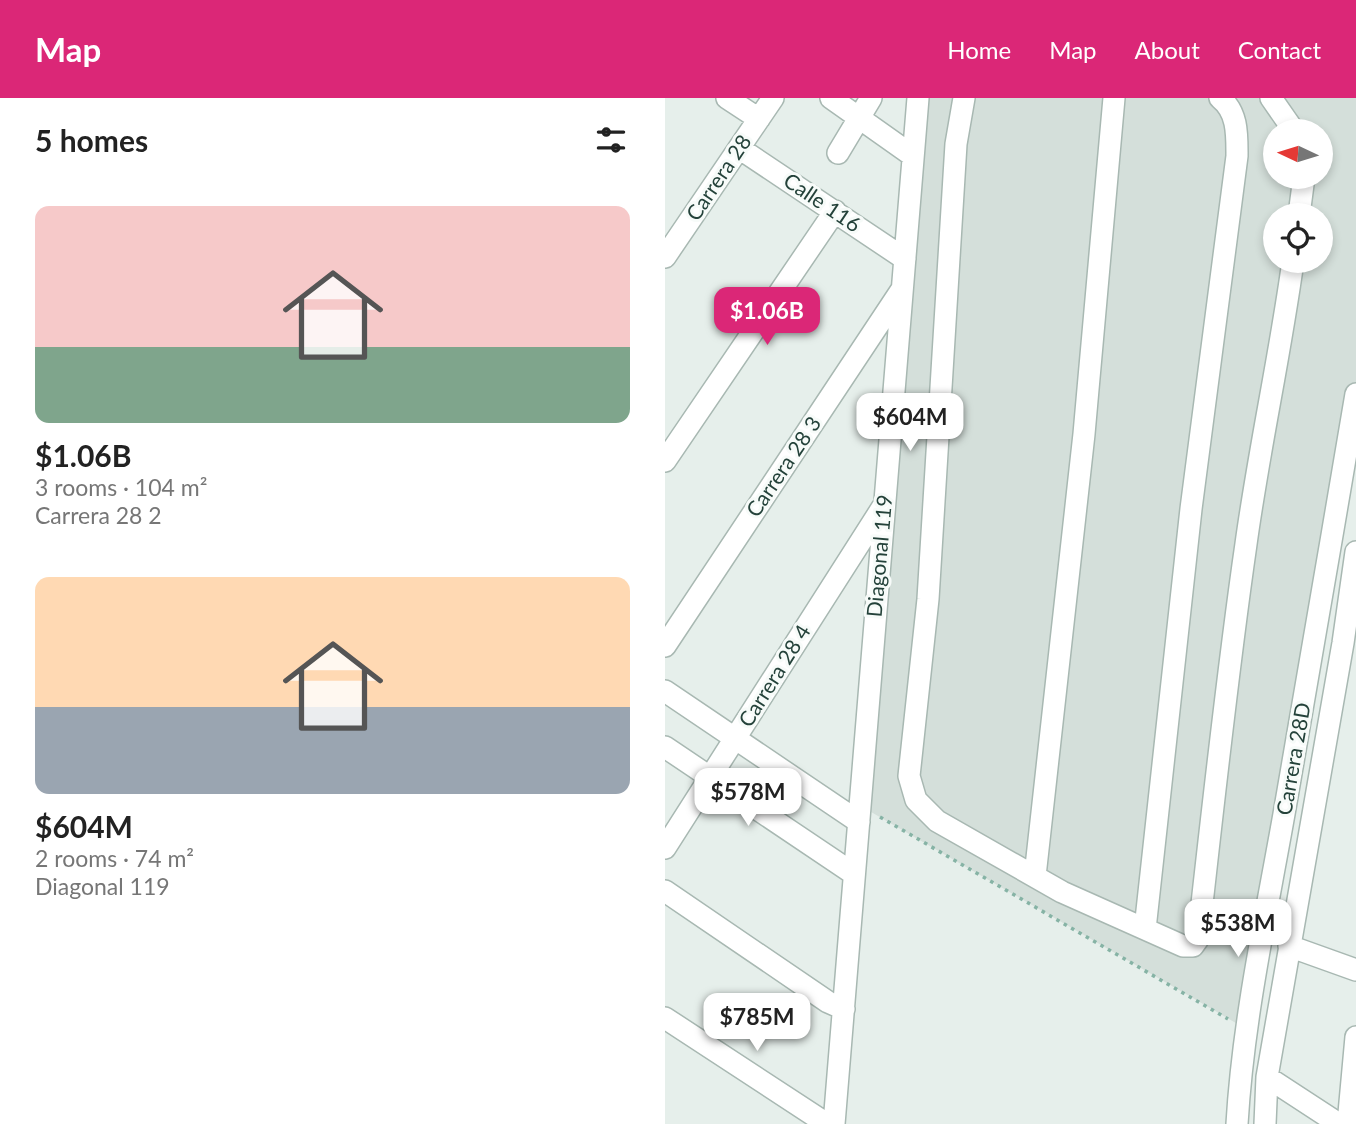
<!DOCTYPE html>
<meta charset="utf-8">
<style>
:root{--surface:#fff;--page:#f2f2f2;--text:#222;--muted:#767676;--accent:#db2777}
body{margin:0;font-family:Lato,sans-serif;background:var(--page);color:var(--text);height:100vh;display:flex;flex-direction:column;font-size:26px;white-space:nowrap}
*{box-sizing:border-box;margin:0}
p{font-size:23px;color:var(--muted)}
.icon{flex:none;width:38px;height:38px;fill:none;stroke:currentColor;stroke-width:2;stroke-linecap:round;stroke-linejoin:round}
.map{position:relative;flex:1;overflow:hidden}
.details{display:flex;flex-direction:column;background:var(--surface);width:665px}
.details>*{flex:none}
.needle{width:46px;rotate:274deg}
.controls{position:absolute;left:598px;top:21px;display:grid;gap:14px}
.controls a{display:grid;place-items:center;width:70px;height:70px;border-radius:50%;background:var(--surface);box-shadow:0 4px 10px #0003;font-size:35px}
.price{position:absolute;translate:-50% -60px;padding:0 16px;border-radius:14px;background:#fff;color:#222;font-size:23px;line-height:46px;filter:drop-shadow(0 2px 4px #0008)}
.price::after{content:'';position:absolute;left:50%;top:42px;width:21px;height:16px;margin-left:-10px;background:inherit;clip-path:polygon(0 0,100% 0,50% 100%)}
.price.current{background:var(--accent);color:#fff}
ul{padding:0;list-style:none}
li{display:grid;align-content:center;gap:14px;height:371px;padding:0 35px}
li span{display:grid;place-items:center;height:217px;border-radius:14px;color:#555}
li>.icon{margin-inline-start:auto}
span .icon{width:126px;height:126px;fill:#fffc;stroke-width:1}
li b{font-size:30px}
h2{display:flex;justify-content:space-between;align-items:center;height:84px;padding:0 35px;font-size:30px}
header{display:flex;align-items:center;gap:42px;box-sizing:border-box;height:98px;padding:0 35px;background:var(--accent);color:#fff}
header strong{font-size:33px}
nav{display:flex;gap:38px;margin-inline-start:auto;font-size:24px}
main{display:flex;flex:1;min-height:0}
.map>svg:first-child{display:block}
</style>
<header>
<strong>Map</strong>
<nav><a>Home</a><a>Map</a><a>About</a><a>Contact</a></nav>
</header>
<main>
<section class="details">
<h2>5 homes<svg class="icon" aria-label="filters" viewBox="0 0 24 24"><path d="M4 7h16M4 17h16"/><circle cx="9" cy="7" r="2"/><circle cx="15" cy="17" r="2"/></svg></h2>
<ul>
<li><span style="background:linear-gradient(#f6c9c9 65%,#7fa58c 0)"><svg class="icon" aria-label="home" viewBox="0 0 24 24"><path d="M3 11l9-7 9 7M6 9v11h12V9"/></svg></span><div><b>$1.06B</b><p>3 rooms · 104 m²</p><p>Carrera 28 2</p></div></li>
<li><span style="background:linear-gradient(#ffd9b3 60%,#9aa5b1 0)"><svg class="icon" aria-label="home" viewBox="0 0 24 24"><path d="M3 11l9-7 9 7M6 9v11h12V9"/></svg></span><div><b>$604M</b><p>2 rooms · 74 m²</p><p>Diagonal 119</p></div></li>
</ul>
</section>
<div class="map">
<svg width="691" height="1026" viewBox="0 0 691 1026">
<rect width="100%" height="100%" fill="#e6efeb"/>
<!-- built -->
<path fill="#d4dfda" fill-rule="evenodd" d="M253,0H691V296L583,932L194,707ZM611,33H656V79H611ZM611,117H656V163H611Z"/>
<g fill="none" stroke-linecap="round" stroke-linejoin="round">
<defs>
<path id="minor" d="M62,0L94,21
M166,0L248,58
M299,0L291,46L263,501L244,678L251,702L272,723L397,794L518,848H528L533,841C548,709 562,577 581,446C594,351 615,258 628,163
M606,0L629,33
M74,50L240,161
M173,55L206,0
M634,117L639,79
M0,159L108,0
M0,363L170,113
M0,548L237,191
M0,593L194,724
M0,649L189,776
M0,750L217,410
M370,778L419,336L449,0
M0,793L163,904L179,911
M480,831L526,411L572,58C572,37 573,14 555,0
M624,848L691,872
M0,920L162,1026
M602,979L674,1026
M169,1026L253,0
M572,1026C578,922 601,818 619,716C644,576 667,436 691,296
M600,1026L602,979L678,545L691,454
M683,1026L691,939"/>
</defs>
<!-- minor casing -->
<use href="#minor" stroke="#a8b8b2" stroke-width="24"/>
<!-- path -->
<path stroke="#86b3a5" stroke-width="3.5" stroke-dasharray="3.5 5" stroke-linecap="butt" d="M215,719L563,921"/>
<!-- minor -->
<use href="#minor" stroke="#fff" stroke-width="21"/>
</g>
<g text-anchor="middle" stroke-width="6" stroke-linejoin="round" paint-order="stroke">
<!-- street labels -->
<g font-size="21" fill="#24423a" stroke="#f7fbf9">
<text transform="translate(54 80) rotate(-56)" y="7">Carrera 28</text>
<text transform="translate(157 105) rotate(34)" y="7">Calle 116</text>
<text transform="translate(119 369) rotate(-56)" y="7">Carrera 28 3</text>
<text transform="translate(215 458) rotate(-85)" y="7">Diagonal 119</text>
<text transform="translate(110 578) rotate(-58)" y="7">Carrera 28 4</text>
<text transform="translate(629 661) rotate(-80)" y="7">Carrera 28D</text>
</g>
</g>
</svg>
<div class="controls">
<a><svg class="needle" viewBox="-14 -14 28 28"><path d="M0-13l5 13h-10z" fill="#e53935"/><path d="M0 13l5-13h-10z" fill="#767676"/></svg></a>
<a><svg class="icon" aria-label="locate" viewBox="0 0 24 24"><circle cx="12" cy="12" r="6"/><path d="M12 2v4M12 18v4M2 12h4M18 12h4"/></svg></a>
</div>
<b class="price current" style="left:102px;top:249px">$1.06B</b>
<b class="price" style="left:245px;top:355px">$604M</b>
<b class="price" style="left:83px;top:730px">$578M</b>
<b class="price" style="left:573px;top:861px">$538M</b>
<b class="price" style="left:92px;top:955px">$785M</b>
</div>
</main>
